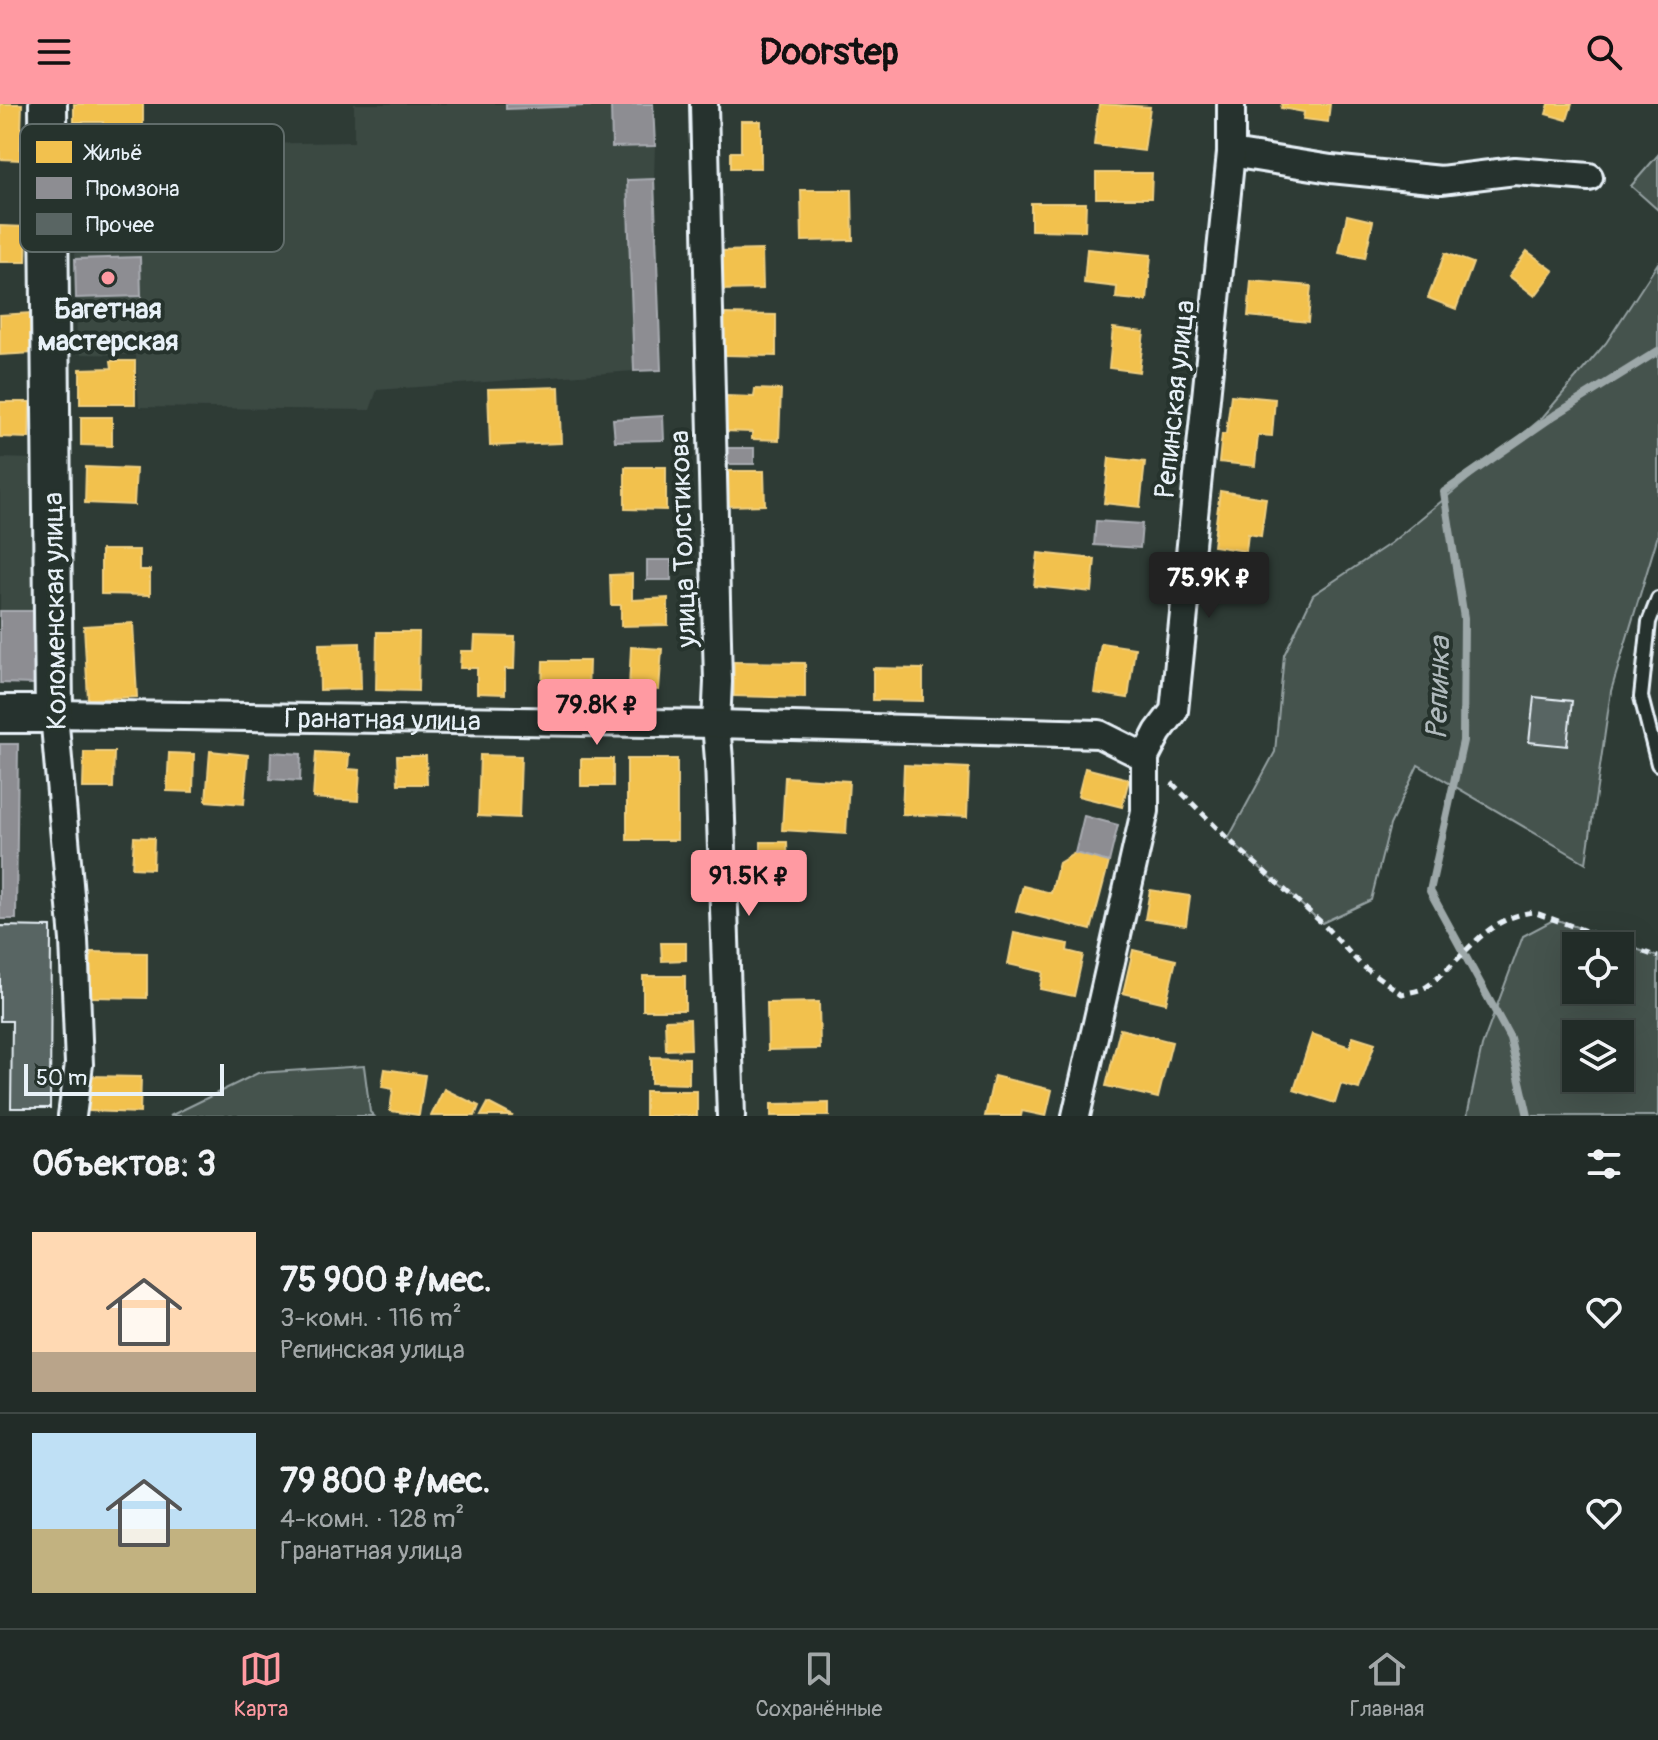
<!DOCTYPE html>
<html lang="ru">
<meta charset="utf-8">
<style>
:root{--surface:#222c28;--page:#2e3834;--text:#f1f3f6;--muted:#a2a7a8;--line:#3f4845;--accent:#ff9aa2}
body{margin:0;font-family:Pangolin,sans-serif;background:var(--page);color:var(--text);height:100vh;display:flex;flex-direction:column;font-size:30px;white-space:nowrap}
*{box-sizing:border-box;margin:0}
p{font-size:26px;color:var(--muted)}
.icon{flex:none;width:44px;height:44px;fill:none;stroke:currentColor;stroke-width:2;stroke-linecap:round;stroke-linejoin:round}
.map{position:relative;height:1012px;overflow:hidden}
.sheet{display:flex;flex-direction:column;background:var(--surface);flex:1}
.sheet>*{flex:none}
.tools{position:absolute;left:1562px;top:828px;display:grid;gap:16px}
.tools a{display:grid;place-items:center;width:72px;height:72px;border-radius:0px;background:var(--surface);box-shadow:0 8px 32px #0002,0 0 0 2px var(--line);font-size:40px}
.scale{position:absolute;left:24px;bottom:20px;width:200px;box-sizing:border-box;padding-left:8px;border:4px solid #e8f1f8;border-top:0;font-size:22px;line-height:28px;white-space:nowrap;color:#e8f1f8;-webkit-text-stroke:6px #26332d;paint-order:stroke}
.price{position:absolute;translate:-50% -68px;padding:0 18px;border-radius:8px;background:var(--accent);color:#111;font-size:26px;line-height:52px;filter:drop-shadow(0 2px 4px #0008)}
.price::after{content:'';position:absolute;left:50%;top:48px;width:24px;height:18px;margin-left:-12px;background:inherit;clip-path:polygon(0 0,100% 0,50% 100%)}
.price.active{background:#222;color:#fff}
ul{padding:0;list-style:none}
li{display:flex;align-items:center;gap:24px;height:200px;padding:0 32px}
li+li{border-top:2px solid var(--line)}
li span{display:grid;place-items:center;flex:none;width:224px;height:160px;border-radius:0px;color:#555}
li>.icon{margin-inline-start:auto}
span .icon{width:96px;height:96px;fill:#fffc;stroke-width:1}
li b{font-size:34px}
h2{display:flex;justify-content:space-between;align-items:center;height:96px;padding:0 32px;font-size:34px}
header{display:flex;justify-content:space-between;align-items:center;height:104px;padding:0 32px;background:var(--accent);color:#111;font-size:36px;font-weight:700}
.tab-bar{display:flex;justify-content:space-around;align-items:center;height:112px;border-top:2px solid var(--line);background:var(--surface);font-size:22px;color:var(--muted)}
.tab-bar a{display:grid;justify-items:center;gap:4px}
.tab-bar .active{color:var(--accent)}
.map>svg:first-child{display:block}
</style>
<header><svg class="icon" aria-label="menu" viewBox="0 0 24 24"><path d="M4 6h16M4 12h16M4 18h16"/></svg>Doorstep<svg class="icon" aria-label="search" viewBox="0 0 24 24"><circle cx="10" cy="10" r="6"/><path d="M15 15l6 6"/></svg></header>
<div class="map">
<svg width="1658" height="1012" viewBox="0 0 1658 1012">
<rect width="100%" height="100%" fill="#2e3b35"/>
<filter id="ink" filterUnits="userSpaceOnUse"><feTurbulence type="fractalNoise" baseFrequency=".0125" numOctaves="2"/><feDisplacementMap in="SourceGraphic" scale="16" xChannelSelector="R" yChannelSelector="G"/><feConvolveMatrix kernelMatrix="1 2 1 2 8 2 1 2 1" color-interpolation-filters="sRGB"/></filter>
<g filter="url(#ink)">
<!-- built -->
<path fill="#3b4843" d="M354,0H506L507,5L611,1L613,43L655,42L654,75L627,77L634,267L377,286L370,306L139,303L136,251L77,250L76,194L141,192L140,153L75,155L76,43L354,38Z
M0,354L35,355L34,507H0Z"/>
<!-- green -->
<path fill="#45524e" stroke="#96a2a3" stroke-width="2" fill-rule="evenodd" d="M1658,51V106L1631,82Z
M1658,159V431L1611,587L1586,759L1418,661L1390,721L1371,796L1322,819L1228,735L1275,648L1284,551L1313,491L1391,439L1541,315L1606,239Z
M1555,815L1658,853V1012H1467L1482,942L1523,832ZM1620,842V886H1576V842ZM1620,930V974H1576V930Z
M364,962L370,1008L374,1012H170L258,969Z"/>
<!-- homes -->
<path fill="#f2c14e" stroke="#efcf81" stroke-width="2" d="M0,0H22L20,56L0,55Z
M74,0H143V28H102L103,18H74Z
M1099,0L1150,3L1144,47L1094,41Z
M1282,0H1330L1328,18L1303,15L1304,8L1281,4Z
M1549,0H1572L1567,16L1546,10Z
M741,17H761V64H731V48H741Z
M1096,69H1152L1151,94H1096Z
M801,86H852L853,136L802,137Z
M1031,99H1086L1085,127L1031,126Z
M1347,111L1373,117L1365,154L1339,149Z
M0,122L27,123L26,158H0Z
M1087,145L1151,151L1147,197L1116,194L1117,183L1084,179Z
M762,146L763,185L720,186L719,147Z
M1527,147L1554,167L1535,192L1509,172Z
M1445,149L1473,159L1456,205L1428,194Z
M1251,177L1311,182L1308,218L1248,212Z
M31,209L33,249L0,251V211Z
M724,210L776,211V252L723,251Z
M1113,224L1144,228L1139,268L1109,264Z
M111,257H135V300H80V265L112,264Z
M559,283L561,339L490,342L488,285Z
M755,285L781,286L779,336L752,335V328L724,327L726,292L754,293Z
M1231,291L1275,295L1272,332L1258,331L1255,362L1219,358L1222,330H1226Z
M0,298H30L29,334L0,333Z
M81,313H112V342L81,341Z
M1109,354L1145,358L1140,403L1104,399Z
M86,363L136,365L134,401L85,399Z
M625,363H666V406L625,405Z
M726,367H764L765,401L726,402Z
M1220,387L1266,394L1261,432L1248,430L1246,447L1213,442Z
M101,446H139V466H150V491L101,490Z
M1038,449L1095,455L1092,488L1034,482Z
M632,470V496L668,494V521L621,522V501H611L610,471Z
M133,519L137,593L88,595L84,522Z
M377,528H419L418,587L376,586Z
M475,532L515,533L514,565H505V590L477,589V564H460L461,547H474Z
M360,539L361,585L320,586L319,540Z
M1101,539L1135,544L1128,594L1094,589Z
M631,543L662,545L659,586L629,584Z
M543,557H589L588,591H542Z
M734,558L805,559V594L734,592Z
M873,564L923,565V597L873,596Z
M210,647L248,651L244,700L206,697Z
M84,648H114L113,684H83Z
M316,648L349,650L348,665L360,666L358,697L313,694Z
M169,649L194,650L193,688L167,687Z
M480,651L521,652L519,714L478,712Z
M397,652H426L427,680H398Z
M581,655H613V682H581Z
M627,655H677V736H627Z
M904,661L969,664L967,713L902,710Z
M1085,664L1129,675L1122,703L1078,692Z
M785,673L849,677L846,730L782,726Z
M134,733L154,734L153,765L132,764Z
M761,738H787L788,770H761Z
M1075,749L1109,758L1091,826L1016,807L1023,782L1051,789L1059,759Z
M1150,786L1190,792L1186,821L1145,815Z
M1014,829L1068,840L1067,847L1083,851L1074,892L1040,885L1043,868L1008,860Z
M661,839H686V856L662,857Z
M1133,846L1176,856L1166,899L1123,889Z
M91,848L147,849V894L91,893Z
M643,872H685V906H643Z
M819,898L820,945L768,946L767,899Z
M690,915L691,945L666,946L665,916Z
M1120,925L1172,938L1158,994L1106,982Z
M1312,930L1350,943L1353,932L1375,939L1359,985L1341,980L1335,999L1294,986Z
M651,953L689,954V980L651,979Z
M385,965L425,971L419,1011L390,1007L393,985L382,983Z
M90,972L141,973L140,1009L89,1007Z
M994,972L1052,986L1046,1012L1022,1007L1021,1012H985Z
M444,985L479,1002L475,1012H431Z
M645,987H697V1012H645Z
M488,999L513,1012H481Z
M829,999V1012H771V1000Z"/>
<!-- industry -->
<path fill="#8d8d92" stroke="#a8abb1" stroke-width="2" d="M506,0H653L655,42L612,43L611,1L506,5Z
M654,75L661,266L634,267L627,76Z
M140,153L141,192L76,194L75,155Z
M663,312L664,336L615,337L613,315Z
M726,344H754V360H726Z
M1096,417L1142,420L1140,444L1094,441Z
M647,456H671V476H647Z
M0,507H34V580L0,579Z
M0,640H18L16,815H0Z
M271,648L301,650L300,677L270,675Z
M1084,712L1118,721L1109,758L1075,749Z"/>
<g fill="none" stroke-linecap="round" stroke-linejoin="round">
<!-- stream -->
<path stroke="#9da8a9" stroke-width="8" d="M1528,1012L1510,934L1430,787L1463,637L1464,514L1444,388L1555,311L1658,247"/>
</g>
<!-- building -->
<path fill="#596563" stroke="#e8f1f8" stroke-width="2" d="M1534,593L1572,597L1567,642L1529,638Z
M0,822L51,823L50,1004H11L12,917H0Z"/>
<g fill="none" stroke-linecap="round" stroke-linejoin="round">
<defs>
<path id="service" d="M1658,495L1649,518L1641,593L1658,660"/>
<g id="minor">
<path d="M704,0L718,578L716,620L719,656L731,1012"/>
<path d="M1231,49L1331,65L1441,76L1515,67L1589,73"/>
<path id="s1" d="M72,1012L79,960L74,836L54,610L716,620L1099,630L1145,653"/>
<path d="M1076,1012L1145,707V653L1158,628L1174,607L1231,49V0"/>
</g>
<path id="secondary" d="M0,610H54L48,0"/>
</defs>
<!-- service casing -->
<use href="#service" stroke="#e8f1f8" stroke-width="18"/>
<!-- minor casing -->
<use href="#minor" stroke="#e8f1f8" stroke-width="32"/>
<!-- secondary casing -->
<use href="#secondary" stroke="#e8f1f8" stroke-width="42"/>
<!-- path -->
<path stroke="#e8f1f8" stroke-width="5" stroke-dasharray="8 6" stroke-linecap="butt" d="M1172,679L1228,735L1322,819L1361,861L1402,890C1410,888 1419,887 1426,883C1464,857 1481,815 1533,808L1658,853"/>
<!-- service -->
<use href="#service" stroke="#26332d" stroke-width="12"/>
<!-- minor -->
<use href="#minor" stroke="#26332d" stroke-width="26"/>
<!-- secondary -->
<use href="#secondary" stroke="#26332d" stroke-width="36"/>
</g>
</g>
<!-- markers -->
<circle fill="#ff9aa2" stroke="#26332d" stroke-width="3" cx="108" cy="174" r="8"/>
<g text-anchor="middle" stroke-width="8" stroke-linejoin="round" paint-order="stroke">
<!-- poi labels -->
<g font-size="28" font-weight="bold" fill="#e8f1f8" stroke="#26332d">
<text x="108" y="214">Багетная<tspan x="108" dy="32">мастерская</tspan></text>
</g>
<!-- street labels -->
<g font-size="28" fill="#e8f1f8" stroke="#26332d">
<text transform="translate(1174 295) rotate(-84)" y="10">Репинская улица</text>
<text transform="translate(682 435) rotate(-92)" y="10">улица Толстикова</text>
<text transform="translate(54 507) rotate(-91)" y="10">Коломенская улица</text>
<text dy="10" stroke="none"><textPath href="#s1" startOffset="732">Гранатная улица</textPath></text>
</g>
<!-- water labels -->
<g font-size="30" font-style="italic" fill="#b0babd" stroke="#26332d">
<text transform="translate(1438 584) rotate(-88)" y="10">Репинка</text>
</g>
</g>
<!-- legend -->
<rect x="20" y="20" width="264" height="128" rx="12" fill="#26332d" stroke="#606c6a" stroke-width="2"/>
<rect x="36" y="37" width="36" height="22" fill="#f2c14e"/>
<rect x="36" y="73" width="36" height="22" fill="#8d8d92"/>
<rect x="36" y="109" width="36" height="22" fill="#596563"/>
<g font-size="22" fill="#e8f1f8">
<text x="86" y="56">Жильё</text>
<text x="86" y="92">Промзона</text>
<text x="86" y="128">Прочее</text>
</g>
</svg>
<div class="tools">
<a><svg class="icon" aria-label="locate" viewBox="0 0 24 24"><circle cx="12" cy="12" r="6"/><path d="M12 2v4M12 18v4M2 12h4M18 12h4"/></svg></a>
<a><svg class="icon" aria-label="layers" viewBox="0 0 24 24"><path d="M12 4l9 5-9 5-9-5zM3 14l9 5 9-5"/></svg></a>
</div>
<div class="scale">50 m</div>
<b class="price active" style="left:1209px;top:516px">75.9K ₽</b>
<b class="price" style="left:597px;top:643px">79.8K ₽</b>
<b class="price" style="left:749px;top:814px">91.5K ₽</b>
</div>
<section class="sheet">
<h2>Объектов: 3<svg class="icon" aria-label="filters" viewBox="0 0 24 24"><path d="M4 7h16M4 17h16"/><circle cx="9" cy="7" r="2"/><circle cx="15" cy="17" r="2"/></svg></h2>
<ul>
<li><span style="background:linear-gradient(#ffd9b3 75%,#b9a48a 0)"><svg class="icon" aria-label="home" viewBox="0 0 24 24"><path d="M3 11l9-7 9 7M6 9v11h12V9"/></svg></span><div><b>75 900 ₽/мес.</b><p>3-комн. · 116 m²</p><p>Репинская улица</p></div><svg class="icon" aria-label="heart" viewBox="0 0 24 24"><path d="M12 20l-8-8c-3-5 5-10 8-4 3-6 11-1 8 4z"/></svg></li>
<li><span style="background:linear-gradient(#bfe0f5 60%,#c2b280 0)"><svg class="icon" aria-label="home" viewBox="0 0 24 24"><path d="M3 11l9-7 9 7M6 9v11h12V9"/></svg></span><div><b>79 800 ₽/мес.</b><p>4-комн. · 128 m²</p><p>Гранатная улица</p></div><svg class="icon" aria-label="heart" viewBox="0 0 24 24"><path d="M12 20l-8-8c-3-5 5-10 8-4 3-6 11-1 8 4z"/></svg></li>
</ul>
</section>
<nav class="tab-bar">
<a class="active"><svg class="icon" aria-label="map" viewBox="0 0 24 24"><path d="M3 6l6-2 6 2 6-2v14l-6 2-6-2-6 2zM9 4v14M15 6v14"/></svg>Карта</a>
<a><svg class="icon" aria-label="saved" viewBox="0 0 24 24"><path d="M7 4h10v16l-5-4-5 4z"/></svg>Сохранённые</a>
<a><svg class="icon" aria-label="home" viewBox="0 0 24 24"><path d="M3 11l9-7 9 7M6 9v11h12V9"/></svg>Главная</a>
</nav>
